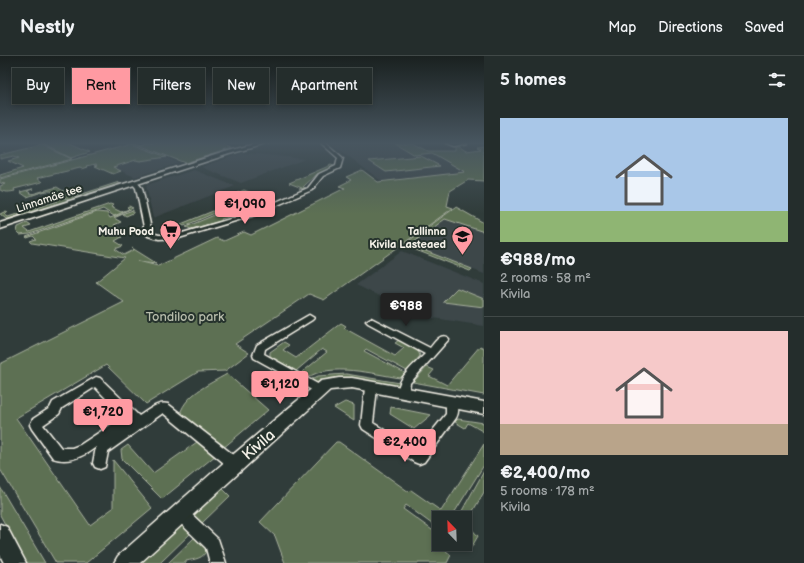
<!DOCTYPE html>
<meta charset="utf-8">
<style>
:root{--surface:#242d2c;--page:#303938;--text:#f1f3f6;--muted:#a3a8a9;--line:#414948;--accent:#ff9aa2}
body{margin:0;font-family:"Balsamiq Sans",sans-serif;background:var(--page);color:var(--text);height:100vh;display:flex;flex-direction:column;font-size:15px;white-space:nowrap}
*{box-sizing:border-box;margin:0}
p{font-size:13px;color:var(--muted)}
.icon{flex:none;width:22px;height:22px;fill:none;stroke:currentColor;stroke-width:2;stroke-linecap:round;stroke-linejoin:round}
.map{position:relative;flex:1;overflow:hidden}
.side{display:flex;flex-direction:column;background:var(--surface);width:320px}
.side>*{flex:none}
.guide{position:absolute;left:12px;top:12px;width:380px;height:36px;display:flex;gap:8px}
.needle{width:26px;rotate:337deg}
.controls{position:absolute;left:432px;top:455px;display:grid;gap:8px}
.controls a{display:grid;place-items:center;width:40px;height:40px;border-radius:0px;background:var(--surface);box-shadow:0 2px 6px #0003,0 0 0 1px var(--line);font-size:20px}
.price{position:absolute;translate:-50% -34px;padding:0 9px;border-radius:4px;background:var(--accent);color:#111;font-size:13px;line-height:26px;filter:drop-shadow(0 1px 2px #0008)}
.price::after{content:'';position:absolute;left:50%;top:24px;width:12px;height:9px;margin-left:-6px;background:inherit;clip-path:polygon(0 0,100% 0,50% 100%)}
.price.on{background:#222;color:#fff}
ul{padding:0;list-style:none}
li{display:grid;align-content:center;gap:8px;height:212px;padding:0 16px}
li+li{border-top:1px solid var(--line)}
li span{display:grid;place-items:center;height:124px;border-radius:0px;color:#555}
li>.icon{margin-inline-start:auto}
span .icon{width:72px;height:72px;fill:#fffc;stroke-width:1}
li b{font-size:17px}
h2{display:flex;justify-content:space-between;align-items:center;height:48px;padding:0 16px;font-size:17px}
.tag{padding:0 14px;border-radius:0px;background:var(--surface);box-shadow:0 2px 6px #0003,0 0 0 1px var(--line);font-size:14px;line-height:36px}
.tag.on{background:var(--accent);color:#111}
header{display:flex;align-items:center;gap:24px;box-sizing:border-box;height:56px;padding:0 20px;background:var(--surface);border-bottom:1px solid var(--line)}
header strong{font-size:19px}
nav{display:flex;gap:22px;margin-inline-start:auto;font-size:14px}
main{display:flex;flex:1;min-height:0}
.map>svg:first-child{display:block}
</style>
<header>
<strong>Nestly</strong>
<nav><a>Map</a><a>Directions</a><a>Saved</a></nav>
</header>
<main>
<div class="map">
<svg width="484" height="507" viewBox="0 0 484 507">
<rect width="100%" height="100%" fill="#303c3a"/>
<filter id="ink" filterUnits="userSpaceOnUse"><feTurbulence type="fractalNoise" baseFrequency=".025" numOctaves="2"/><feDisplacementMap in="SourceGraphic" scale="8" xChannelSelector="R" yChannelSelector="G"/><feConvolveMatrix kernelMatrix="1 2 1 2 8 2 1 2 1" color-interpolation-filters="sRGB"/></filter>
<g filter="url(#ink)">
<!-- built -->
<path fill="#3c4649" d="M331,87H413L466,116L381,125Z
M243,97L277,100L305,103L241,127L201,111Z
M157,98L180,107L135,121L112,111Z
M194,114L235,130L153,162L146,129Z
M445,163L484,176V218L409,189Z
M402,195L484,228V270L421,260L356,229Z"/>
<!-- green -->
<path fill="#5d7053" stroke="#a8b09e" d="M41,87H70L90,96L71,102Z
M134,87L142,89L148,87H217L232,92L185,107Z
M395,87H413L428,95H455V91H460L466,95L481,93L477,91L484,90V125L468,124L450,135L447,150L453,152L324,244L309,238L235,288L249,297L225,315L198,316L146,348L106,309L16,362L90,469L113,452V404L152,452L86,507H56L0,413V308L124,246L96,226L125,202L32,187L30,185L36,183L33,180L27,182L26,181L97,156L107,157L110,162L133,154V157L126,160L123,158L114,162L121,166L114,169L122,174L114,177L122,181L115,185L123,190L115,193L124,199L134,194L132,192L156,207L138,205L158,210L217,182L224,185L244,176L251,179L345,132L339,130L351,124L346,121L362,114L378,126L465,116L432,97L415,99Z
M132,88L167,101L140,105L136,104L113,111L121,115L113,118L95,110L98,109L96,108L87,110L88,111L82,113L80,112L37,122L42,126L14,133L15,135C10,136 5,137 0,134V130L5,128L0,127V123Z
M42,89L72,103L0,122V119L23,112L8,105L19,102L14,100L0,103V99Z
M421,100L440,110L386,116L369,105Z
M331,109L337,111L317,118L303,131L306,132L299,133L302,132L289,127Z
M119,126L121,127L69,144C49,131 49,134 27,141L20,136L32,133H33L27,135L32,138L57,131L73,141Z
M244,134L257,139L184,170L181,168L250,140L244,137L240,138L237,137Z
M59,138L68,144L8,163H6L0,158L6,155L8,156L4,158L8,161L58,145L54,142L48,144L46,142Z
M262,139L279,145L272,148L266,145L262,147L264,149L247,156L221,163L222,165L191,173L186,171Z
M110,148L113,149L111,151L121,156L129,153L127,151L129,150L133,152L114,160L103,153L30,178L20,179L17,176L18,171L27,167L31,170L24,172L29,176Z
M456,151L484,167V176L445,163L410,189L472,213L470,215L403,189Z
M457,232L484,243V251L443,246Z
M341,267L346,270L344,272L395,300L404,292L395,287L399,284C407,288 418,291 420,300L407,315L366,293L364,295L405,317L400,322C374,318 330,306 307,322L300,318L327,296L322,293L296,315L270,300V296L284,286L289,289L283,294L296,302Z
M480,290L484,292V339L413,326L427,311L434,314L429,320L447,329Z
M227,318L268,354L222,393L179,362C183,339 208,329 227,318Z
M346,318L400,327L399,330L395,331L315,327L310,324L318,320Z
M345,346L354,349V365L334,352Z
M391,351L431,359L414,373L390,358Z
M458,363L484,367V376L468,367L465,372L455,366Z
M197,386L216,399L162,443L122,403L121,394L128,389L153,417Z
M336,386H339L409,436L411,434L441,455L484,388V409L451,462H439V471H436L406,449L403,453L439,479V488H441L440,490L451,499L447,507H285L275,480L260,466Z
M484,415V436L466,467L478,480L471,492L462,491L458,488H465V462H458Z
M0,431L45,507H26L0,459Z
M221,431L230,440L202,467L194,459V456Z
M187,469L193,475L160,507H138L177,471Z
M195,481L207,493C204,503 195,503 186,505V507H168Z"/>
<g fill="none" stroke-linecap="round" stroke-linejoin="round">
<defs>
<path id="street" d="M321,87H326L343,102L340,112L323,120L312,134L255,159L179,182L159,183L148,180L145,176L136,132L132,127L133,126H137L142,132L152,177L159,179L179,178L251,157L308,132L319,118L336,110L338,102Z
M445,87H467L453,90Z
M309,259L314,262L312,264L265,293L264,298L323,331L325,334L323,337L319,338L254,302L253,299L257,289Z
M371,262L430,292C435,286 440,278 447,281L449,283L410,327L408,340L404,341L400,340C392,326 416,307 425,298L368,267L366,265Z
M96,321L100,322L139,360C147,355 158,345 168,348L240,404L242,408L240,412L235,414L230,412L163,357L108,396L105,411L100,413L95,411L93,407L96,391C84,400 69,408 53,402L32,373L30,369L33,363L50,352L53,346ZM95,331L130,367L127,368L126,364L122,362L118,364L80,389L72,392H61L43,369L59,358L62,352Z
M371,328L375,329L377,332L373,367L417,394L446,358V346L448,343L452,342L456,343C459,348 459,357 456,362L424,406L419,408L414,406L363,373L361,369L365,332L367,329Z
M180,450L185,452L218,483L226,507H210L206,492L175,462L173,457L175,452Z"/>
<path id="secondary" d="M258,87H269L229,98L0,173V167L225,96Z
M339,322H352L484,346V358L352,332L330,334L140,507H114L118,500L229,402L321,325Z
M0,468L7,471L26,507H4L0,499Z"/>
</defs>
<!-- street casing -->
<use href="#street" stroke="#f4f1e8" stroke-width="3"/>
<!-- secondary casing -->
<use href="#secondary" stroke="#f4f1e8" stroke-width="3"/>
<!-- street -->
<use href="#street" fill="#26332d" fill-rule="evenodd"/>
<!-- secondary -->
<use href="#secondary" fill="#26332d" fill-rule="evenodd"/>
</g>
</g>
<!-- sky -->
<linearGradient id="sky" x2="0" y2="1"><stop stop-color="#1a2120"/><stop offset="0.55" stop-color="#485660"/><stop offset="1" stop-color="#485660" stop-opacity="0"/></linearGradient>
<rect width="484" height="158" fill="url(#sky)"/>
<!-- icons -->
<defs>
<symbol id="supermarket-pin" viewBox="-11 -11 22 30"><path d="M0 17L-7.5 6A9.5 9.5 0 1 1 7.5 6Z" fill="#ff9aa2" stroke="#26332d"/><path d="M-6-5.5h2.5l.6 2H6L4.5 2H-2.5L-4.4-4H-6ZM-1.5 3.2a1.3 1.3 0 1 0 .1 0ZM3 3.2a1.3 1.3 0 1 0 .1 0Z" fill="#111"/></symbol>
<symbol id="school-pin" viewBox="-11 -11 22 30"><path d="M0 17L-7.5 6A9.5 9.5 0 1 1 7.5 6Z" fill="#ff9aa2" stroke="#26332d"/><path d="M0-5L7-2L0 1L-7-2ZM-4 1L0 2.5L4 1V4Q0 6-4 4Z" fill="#111"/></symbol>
</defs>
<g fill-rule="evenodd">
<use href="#supermarket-pin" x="158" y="162" width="25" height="34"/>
<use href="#school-pin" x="450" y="168" width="25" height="34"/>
</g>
<g text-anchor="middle" stroke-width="4" stroke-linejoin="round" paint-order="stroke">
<!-- far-street labels -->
<g font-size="11" fill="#f4f1e8" stroke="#26332d">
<text transform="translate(49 142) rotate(-18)" y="4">Linnamäe tee</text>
</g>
<!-- far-poi labels -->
<g font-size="11" font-weight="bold" fill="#f4f1e8" stroke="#26332d" text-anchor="end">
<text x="154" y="179">Muhu Pood</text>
<text x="446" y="179">Tallinna<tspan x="446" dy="13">Kivila Lasteaed</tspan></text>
</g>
<!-- park labels -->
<g font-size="13" fill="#b8bdac" stroke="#26332d">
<text x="185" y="265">Tondiloo park</text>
</g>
<!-- near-street labels -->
<g font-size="16" fill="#f4f1e8" stroke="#26332d">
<text transform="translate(258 388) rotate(-41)" y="6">Kivila</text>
</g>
</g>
</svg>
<div class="controls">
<a><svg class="needle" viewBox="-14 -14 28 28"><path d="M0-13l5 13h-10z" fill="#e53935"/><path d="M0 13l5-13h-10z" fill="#a3a8a9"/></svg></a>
</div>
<b class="price" style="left:245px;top:169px">€1,090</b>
<b class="price on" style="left:406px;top:271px">€988</b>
<b class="price" style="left:280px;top:349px">€1,120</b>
<b class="price" style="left:103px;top:377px">€1,720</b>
<b class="price" style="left:405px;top:407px">€2,400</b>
<div class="guide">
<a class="tag">Buy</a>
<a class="tag on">Rent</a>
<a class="tag">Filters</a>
<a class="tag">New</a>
<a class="tag">Apartment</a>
</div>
</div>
<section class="side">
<h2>5 homes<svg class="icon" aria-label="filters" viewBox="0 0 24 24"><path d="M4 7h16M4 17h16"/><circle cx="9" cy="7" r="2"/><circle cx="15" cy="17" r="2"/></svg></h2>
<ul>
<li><span style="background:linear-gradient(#a9c7e8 75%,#8fb573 0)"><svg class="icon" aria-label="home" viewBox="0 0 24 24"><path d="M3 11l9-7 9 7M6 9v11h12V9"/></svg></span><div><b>€988/mo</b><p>2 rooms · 58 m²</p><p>Kivila</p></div></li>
<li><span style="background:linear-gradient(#f6c9c9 75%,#b9a48a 0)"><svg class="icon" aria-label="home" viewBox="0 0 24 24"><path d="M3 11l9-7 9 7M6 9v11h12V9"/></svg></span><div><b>€2,400/mo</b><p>5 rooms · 178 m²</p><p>Kivila</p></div></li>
</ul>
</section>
</main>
